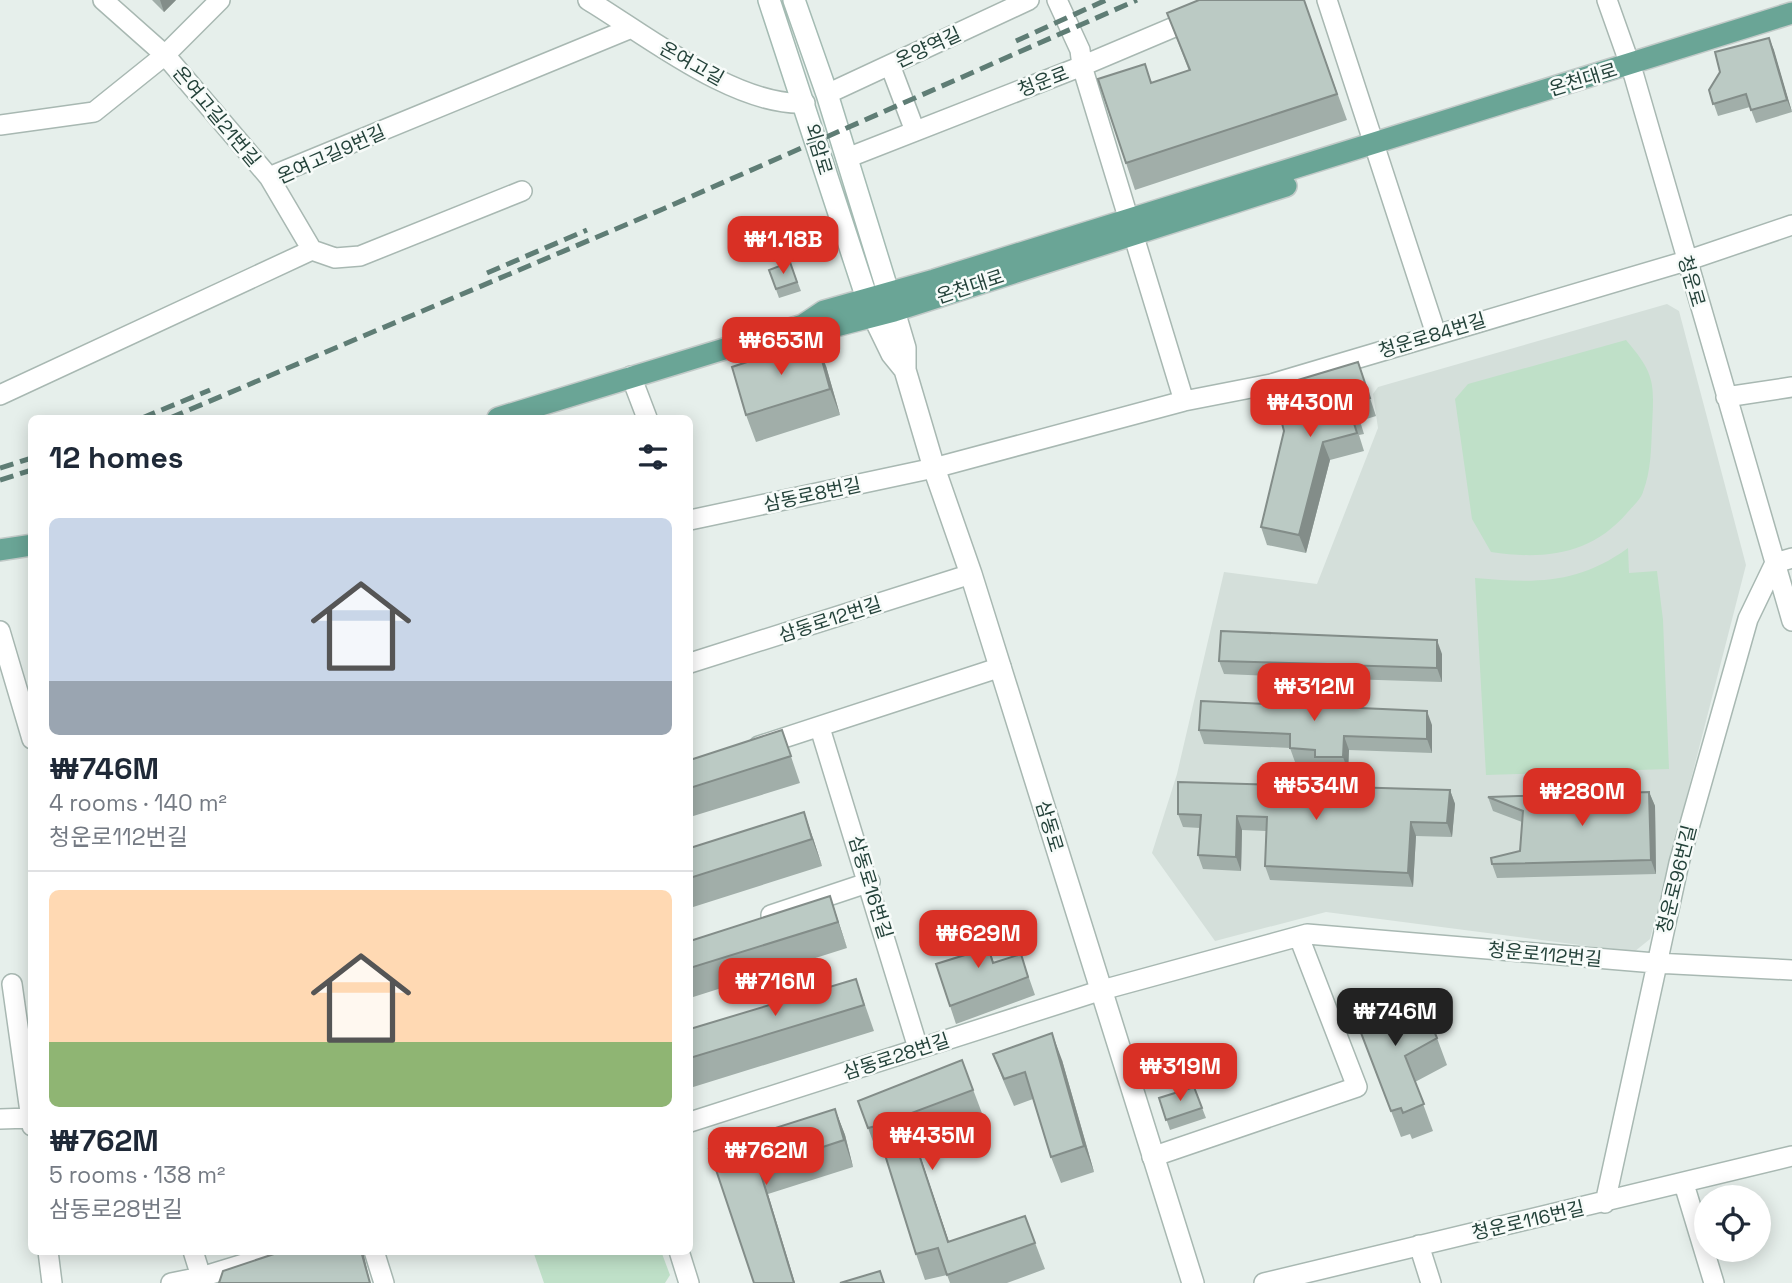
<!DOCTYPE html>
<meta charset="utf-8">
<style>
:root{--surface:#fff;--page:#f6f6f7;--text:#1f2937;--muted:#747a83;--line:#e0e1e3;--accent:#d93025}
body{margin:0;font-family:"Space Grotesk","Noto Sans KR",sans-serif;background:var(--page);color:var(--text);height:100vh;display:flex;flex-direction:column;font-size:26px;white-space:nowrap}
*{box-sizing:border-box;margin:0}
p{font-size:23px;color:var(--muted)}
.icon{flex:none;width:38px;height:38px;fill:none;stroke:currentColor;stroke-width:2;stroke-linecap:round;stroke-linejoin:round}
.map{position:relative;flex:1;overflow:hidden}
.details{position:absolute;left:28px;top:415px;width:665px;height:840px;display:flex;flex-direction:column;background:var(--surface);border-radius:10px;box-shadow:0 4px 18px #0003}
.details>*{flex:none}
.buttons{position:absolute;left:1694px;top:1185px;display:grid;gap:14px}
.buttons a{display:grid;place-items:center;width:77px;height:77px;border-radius:50%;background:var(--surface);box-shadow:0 4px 18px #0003;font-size:35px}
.price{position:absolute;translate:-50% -60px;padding:0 16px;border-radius:14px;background:var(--accent);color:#fff;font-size:23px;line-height:46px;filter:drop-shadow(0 2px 4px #0008)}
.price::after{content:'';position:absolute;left:50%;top:42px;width:21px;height:16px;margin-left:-10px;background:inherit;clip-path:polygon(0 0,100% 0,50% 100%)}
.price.on{background:#222;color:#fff}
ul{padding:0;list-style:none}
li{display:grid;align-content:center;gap:14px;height:371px;padding:0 21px}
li+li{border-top:2px solid var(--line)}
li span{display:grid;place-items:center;height:217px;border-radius:10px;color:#555}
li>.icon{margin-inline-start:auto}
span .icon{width:126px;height:126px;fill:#fffc;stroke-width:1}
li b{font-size:30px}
h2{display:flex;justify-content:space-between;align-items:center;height:84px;padding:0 21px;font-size:30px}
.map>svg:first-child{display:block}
</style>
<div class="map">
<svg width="1792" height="1283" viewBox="0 0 1792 1283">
<rect width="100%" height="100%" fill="#e6efeb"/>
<!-- built -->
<path fill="#d4dfda" d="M1667,304L1679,311L1746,565L1650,939L1634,952L1326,912L1215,941L1152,853L1177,774L1224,572L1317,584L1378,428L1373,394L1378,387Z"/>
<!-- green -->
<path fill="#bfe0c8" d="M1626,340C1656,375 1654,383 1652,428C1651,450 1651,471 1643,492C1641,499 1633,506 1627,513C1591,555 1543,560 1491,552L1472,519L1455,399L1468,384Z
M1628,548L1629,573L1657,571L1663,620L1669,769L1486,775L1475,578C1535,583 1577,585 1628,548Z
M533,1251H661L670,1275L665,1283H544Z"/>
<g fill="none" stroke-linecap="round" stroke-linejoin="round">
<defs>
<path id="minor" d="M103,0L165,55L269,177
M588,0C646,35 736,107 805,103
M1057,0L1080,50L1082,66L1184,401
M1327,0L1436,334
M1607,0L1634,76L1792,621
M890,65L915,131
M827,94L1029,0
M0,125L94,112L165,55L220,0
M847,158L1082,66L1238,0
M312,250L335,258L360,256L522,191
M631,376L647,418
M0,395L312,250L269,177L629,29
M1726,397L1792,387
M690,520L934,468L1184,401L1271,384L1686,261L1792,225
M0,631L32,739
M690,663L971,574
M820,728L918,1048
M759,746L1001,667
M771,915L870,882
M12,984L32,1126
M0,1119L30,1118
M690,1122L1102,990L1307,934L1655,963L1792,970
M1152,1157L1357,1087L1299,937
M1684,1184L1714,1283
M1605,1203L1679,863L1748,619L1775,563L1792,558
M1419,1245L1431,1283
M48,1251L52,1283
M193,1251L203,1283
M374,1251L384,1283
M679,1251L689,1283
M171,1283L201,1277L286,1251
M1264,1283L1792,1156"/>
<path id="tertiary" d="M894,311L905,348V370L934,468L971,574L1193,1283
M874,317L892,354L905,370"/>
<path id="secondary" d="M769,0L872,314
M794,0L827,94L893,308"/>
<path id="primary" d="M803,325L832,327L894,311L1286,186
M498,418L803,325L824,311L934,280L1792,13
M0,550L32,545"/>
</defs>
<!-- minor casing -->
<use href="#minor" stroke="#a8b8b2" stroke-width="22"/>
<!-- tertiary casing -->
<use href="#tertiary" stroke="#a8b8b2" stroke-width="24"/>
<!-- secondary casing -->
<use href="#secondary" stroke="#a4bbb3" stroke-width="24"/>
<!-- primary casing -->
<use href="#primary" stroke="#c2cac8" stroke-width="24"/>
<!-- minor -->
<use href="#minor" stroke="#fff" stroke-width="19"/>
<!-- tertiary -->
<use href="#tertiary" stroke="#fff" stroke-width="21"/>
<!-- secondary -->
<use href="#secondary" stroke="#fff" stroke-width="21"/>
<!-- primary -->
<use href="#primary" stroke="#6aa596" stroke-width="21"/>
<!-- rail -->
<path stroke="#5f7d75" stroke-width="5" stroke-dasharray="14 7" stroke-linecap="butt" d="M1016,41L1106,0
M487,273L587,230
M142,418L210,390
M170,418L663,209L1137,0
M0,468L32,458
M0,480L32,470"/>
</g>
<!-- wall -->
<path fill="#a1aea9" d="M152,0H176L164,12Z
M1304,0L1347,120L1135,190L1126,163L1152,83L1189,71L1167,13Z
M1769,38L1792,112L1756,123L1750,107L1718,116L1709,90Z
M790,262L801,291L779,298L769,270Z
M1358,362L1376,416L1360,421L1364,434L1359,435L1364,451L1330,460L1306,553L1267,545L1261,527L1284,431L1286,410Z
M826,366L840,415L756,442L746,415Z
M1442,654V682L1347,679L1346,693L1329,692L1324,678L1224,674L1219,661Z
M1432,725V753L1349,750L1348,771L1320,770L1317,764L1295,762L1290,748L1204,744L1199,730Z
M782,730L800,783L690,817V760Z
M1450,790L1455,804L1452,837L1416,836L1413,887L1270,880L1265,866L1266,831L1242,830L1241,871L1203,869L1198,855L1200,828L1183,827L1178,814Z
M1649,792L1655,806L1656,874L1497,878L1492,864L1520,851L1522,822L1493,811L1488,797Z
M813,838L822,866L690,908V848Z
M830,896L847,948L690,998V941Z
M987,943L994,963L1027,972L1035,995L956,1024L950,1006L968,954Z
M856,979L874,1031L690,1088V1029Z
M1353,1012H1411L1437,1038L1447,1065L1415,1082L1433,1131L1412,1139L1410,1134L1401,1137Z
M993,1054L1062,1060L1094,1172L1061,1183L1051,1157L1033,1099L1014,1106L1003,1080Z
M962,1060L983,1116L915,1141L949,1242L1025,1216L1045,1269L1007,1283H950L947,1275L925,1280L916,1254L884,1153L878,1155L858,1101Z
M1194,1087L1206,1118L1170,1130L1159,1098Z
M835,1109L845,1135L853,1167L768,1194L709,1149Z"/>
<!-- shaded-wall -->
<path fill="#838d89" d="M160,0H176L164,12Z
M1769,38L1774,50L1792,112L1787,100Z
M816,339L826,366L840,415L830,389Z
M1323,442L1330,460L1306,553L1299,535Z
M1437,640L1442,654V682L1437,668Z
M1342,665L1347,679L1346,693L1341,680Z
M1427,711L1432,725V753L1427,739Z
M1344,736L1349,750L1348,771L1343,757Z
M1450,790L1455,804L1452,837L1447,823Z
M1649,792L1655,806L1656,874L1651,860Z
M804,812L813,838L822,866L812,839Z
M1237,816L1242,830L1241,871L1236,857Z
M1411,822L1416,836L1413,887L1408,873Z
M830,896L839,923L847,948L838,922Z
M1052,1033L1062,1060L1094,1172L1084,1146Z
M835,1109L845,1135L853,1167L844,1140Z
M906,1115L915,1141L958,1269L948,1242Z
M759,1168L768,1194L795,1283H794Z
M361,1251H363L369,1278L363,1263Z"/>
<!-- building -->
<path fill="#bbcac4" stroke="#838d89" stroke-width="2" d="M1199,0H1304L1337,94L1126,163L1098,79L1145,64L1151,83L1190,70L1167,13Z
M1769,38L1787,100L1751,110L1746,94L1713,104L1709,90L1720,72L1715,52Z
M790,262L797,282L776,289L769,270Z
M816,339L830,389L746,415L732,367Z
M1358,362L1370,398L1354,403L1357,416L1352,417L1357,433L1323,442L1299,535L1261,527L1284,431L1279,412L1286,410L1281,392L1290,389L1288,383Z
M1221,631L1437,640V668L1342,665L1341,680L1324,679L1326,664L1219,661Z
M1201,701L1427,711V739L1344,736L1343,757H1315V750L1290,748V734L1199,730Z
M782,730L791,756L690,788V760Z
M1178,782L1450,790L1447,823L1411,822L1408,873L1265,866L1267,817L1237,816L1236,857L1198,855L1201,815L1178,814Z
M1649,792L1651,860L1492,864L1491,858L1520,851L1523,811L1488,797Z
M804,812L812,839L690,878V848Z
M830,896L838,922L690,968V941Z
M981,924L993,963L1021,954L1028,977L950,1006L936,964L968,954L961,931Z
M856,979L864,1005L690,1058V1029Z
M1393,998L1407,1005L1411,1012L1424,1006L1437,1038L1405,1056L1424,1104L1403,1113L1401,1108L1391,1111L1353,1012Z
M1052,1033L1084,1146L1051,1157L1025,1072L1004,1079L993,1054Z
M962,1060L973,1090L906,1115L948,1242L1025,1216L1035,1243L947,1275L938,1248L916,1254L876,1126L868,1128L858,1101Z
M1194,1087L1202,1108L1166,1120L1159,1098Z
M835,1109L844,1140L759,1168L794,1283H754L709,1149Z
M283,1251L284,1253L291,1251H361L370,1283H219L223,1271Z
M880,1271L884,1283H840Z"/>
<g text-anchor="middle" stroke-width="5" stroke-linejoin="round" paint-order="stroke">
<!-- street labels -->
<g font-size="19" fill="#24423a" stroke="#f7fbf9">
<text transform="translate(928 47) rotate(-25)" y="7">온양역길</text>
<text transform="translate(692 63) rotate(29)" y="7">온여고길</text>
<text transform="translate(1583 79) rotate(-17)" y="7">온천대로</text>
<text transform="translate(1043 81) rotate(-21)" y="7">청운로</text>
<text transform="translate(217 116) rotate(50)" y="7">온여고길21번길</text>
<text transform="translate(819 149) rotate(73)" y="7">외암로</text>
<text transform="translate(331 154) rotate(-24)" y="7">온여고길9번길</text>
<text transform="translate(1692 281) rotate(74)" y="7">청운로</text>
<text transform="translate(970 286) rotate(-18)" y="7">온천대로</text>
<text transform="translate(1432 335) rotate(-17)" y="7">청운로84번길</text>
<text transform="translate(812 494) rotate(-12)" y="7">삼동로8번길</text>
<text transform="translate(830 619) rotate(-18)" y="7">삼동로12번길</text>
<text transform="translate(1050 826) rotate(73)" y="7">삼동로</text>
<text transform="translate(1676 879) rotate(-76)" y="7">청운로96번길</text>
<text transform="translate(871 887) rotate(73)" y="7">삼동로16번길</text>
<text transform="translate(1545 954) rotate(5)" y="7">청운로112번길</text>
<text transform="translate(896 1056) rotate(-18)" y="7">삼동로28번길</text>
<text transform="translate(1528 1220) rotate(-13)" y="7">청운로116번길</text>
</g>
</g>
</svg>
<div class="buttons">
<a><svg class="icon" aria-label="locate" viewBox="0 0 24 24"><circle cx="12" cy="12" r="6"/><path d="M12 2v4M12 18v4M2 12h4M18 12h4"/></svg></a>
</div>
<b class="price" style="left:783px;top:276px">₩1.18B</b>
<b class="price" style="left:781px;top:377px">₩653M</b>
<b class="price" style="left:1310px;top:439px">₩430M</b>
<b class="price" style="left:1314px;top:723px">₩312M</b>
<b class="price" style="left:1316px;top:822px">₩534M</b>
<b class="price" style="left:1582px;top:828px">₩280M</b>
<b class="price" style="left:978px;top:970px">₩629M</b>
<b class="price" style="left:775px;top:1018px">₩716M</b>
<b class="price on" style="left:1395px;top:1048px">₩746M</b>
<b class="price" style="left:1180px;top:1103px">₩319M</b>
<b class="price" style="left:932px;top:1172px">₩435M</b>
<b class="price" style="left:766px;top:1187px">₩762M</b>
<section class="details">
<h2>12 homes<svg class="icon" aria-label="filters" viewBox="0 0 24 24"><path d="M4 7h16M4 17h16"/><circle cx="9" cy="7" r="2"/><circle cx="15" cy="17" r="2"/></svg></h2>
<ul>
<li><span style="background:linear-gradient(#c9d6e8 75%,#9aa5b1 0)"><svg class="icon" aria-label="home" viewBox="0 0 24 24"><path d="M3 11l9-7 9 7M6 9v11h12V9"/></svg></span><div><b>₩746M</b><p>4 rooms · 140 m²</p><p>청운로112번길</p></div></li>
<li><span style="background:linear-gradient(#ffd9b3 70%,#8fb573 0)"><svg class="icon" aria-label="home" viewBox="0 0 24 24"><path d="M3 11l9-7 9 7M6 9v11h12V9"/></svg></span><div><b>₩762M</b><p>5 rooms · 138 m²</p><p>삼동로28번길</p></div></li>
</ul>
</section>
</div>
